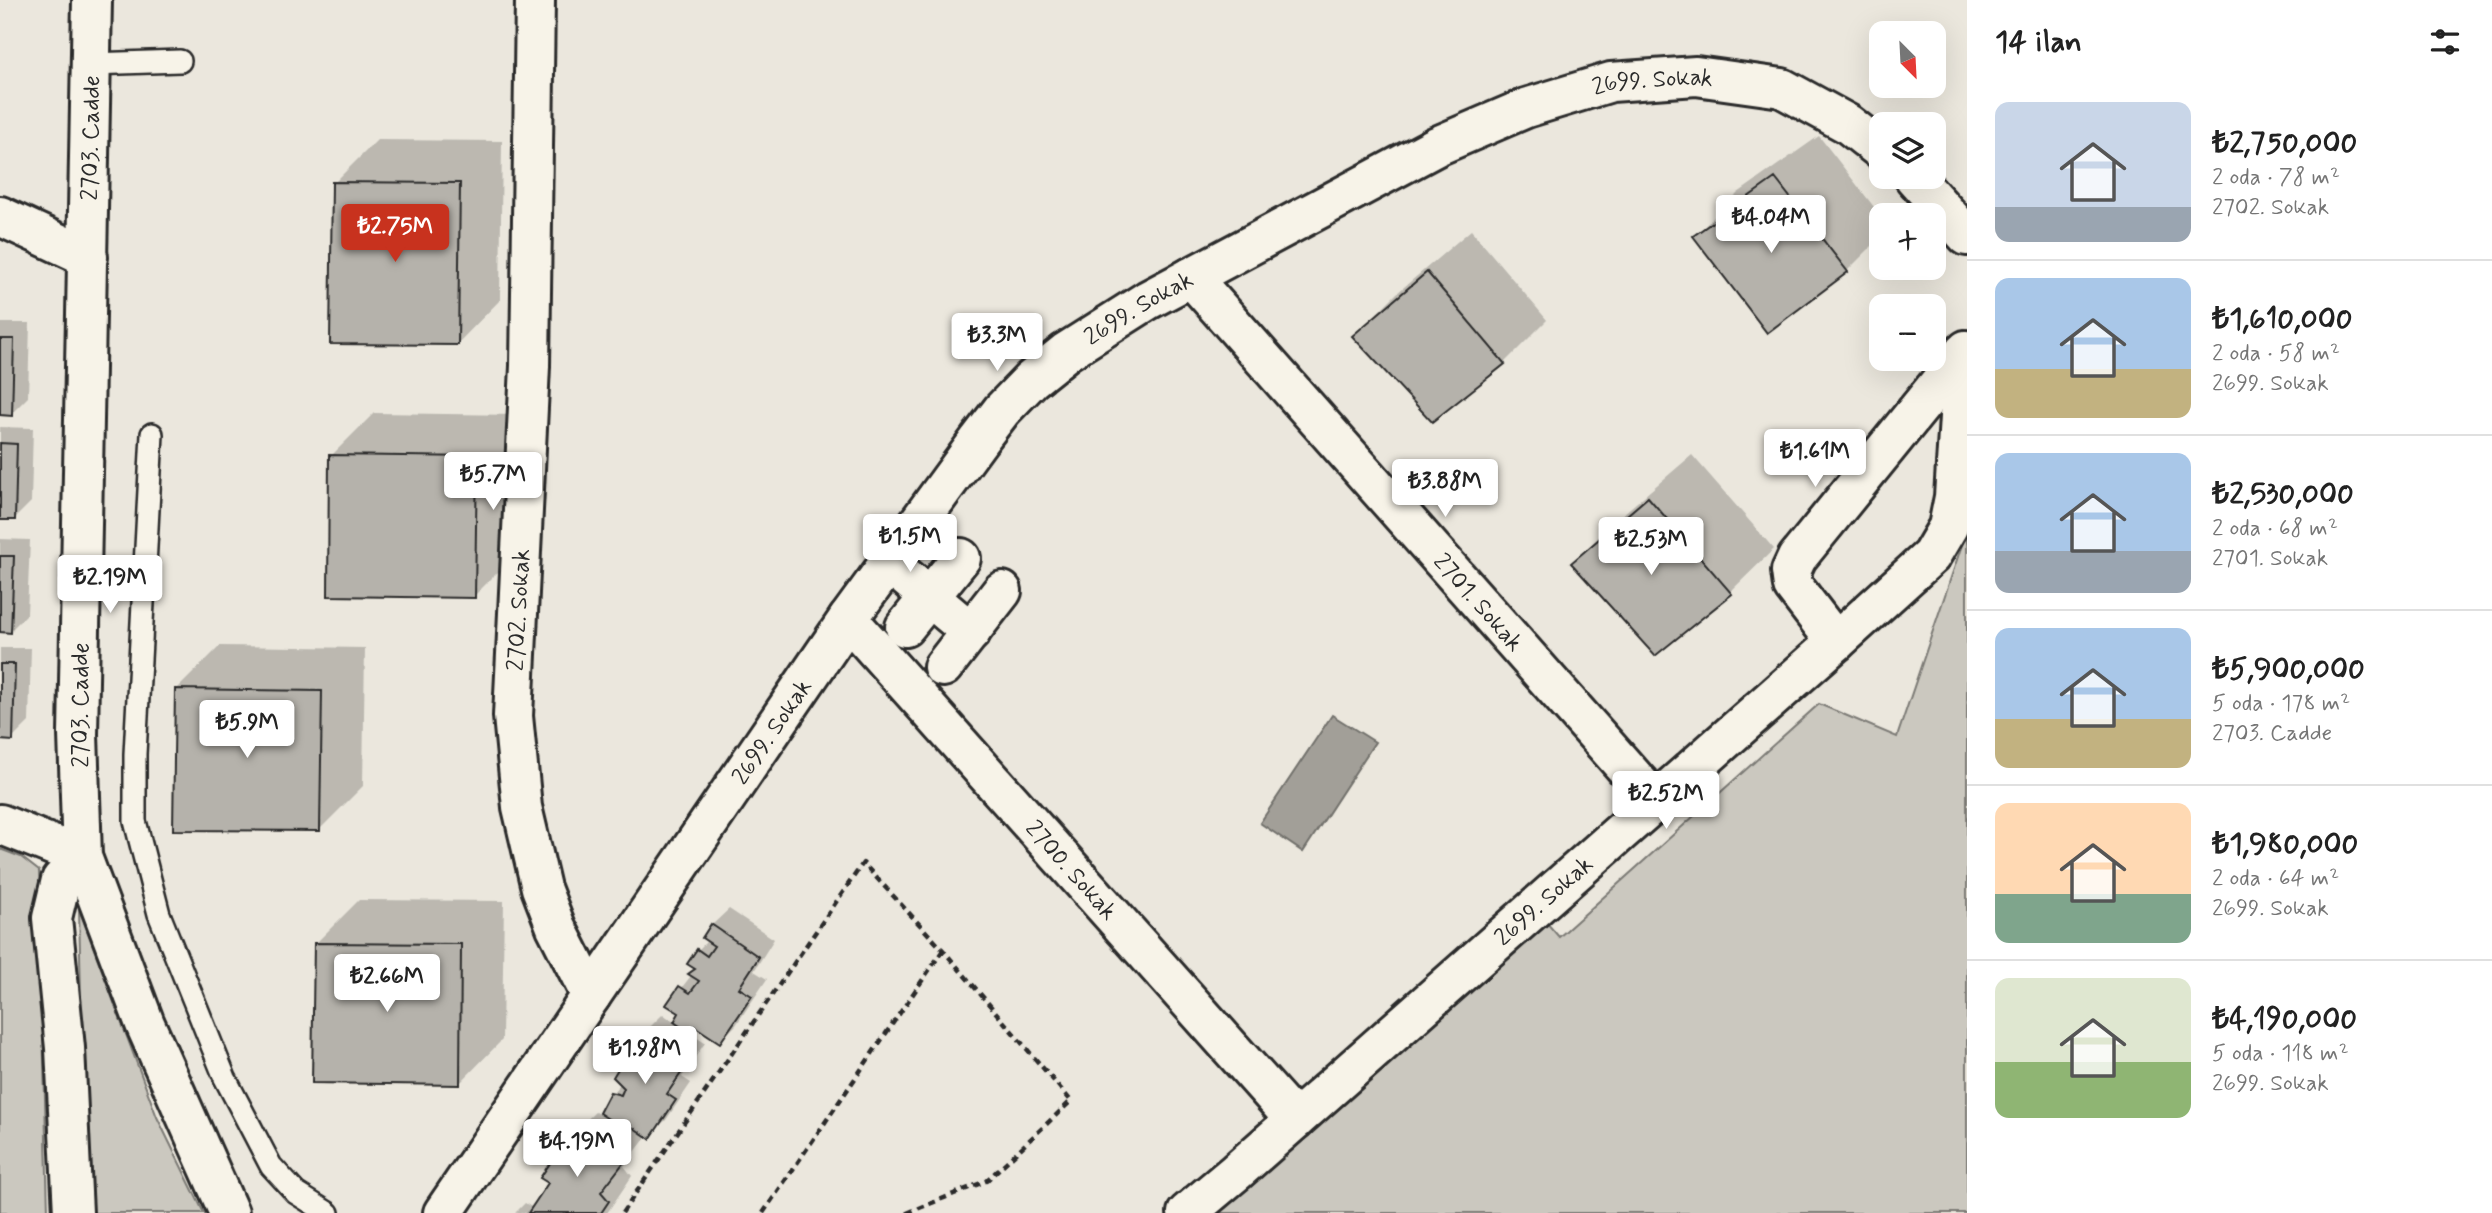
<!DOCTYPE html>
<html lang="tr">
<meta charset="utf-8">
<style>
:root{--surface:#fff;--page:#f6f6f6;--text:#222;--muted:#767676;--line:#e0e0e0;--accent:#c8321e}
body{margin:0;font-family:Mynerve,sans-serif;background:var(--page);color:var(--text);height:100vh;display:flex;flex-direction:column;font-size:26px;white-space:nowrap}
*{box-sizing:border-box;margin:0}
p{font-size:23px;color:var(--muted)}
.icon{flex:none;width:38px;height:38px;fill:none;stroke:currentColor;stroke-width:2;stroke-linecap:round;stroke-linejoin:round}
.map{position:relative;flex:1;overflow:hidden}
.details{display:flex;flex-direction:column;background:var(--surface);width:525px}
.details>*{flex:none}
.needle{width:46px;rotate:156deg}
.controls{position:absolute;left:1869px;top:21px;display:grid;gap:14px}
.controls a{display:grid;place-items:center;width:77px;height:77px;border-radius:14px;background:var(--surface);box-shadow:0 7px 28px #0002;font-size:35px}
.price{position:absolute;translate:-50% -60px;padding:0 16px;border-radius:7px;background:#fff;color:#222;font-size:23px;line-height:46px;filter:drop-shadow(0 2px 4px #0008)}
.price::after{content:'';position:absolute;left:50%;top:42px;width:21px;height:16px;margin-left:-10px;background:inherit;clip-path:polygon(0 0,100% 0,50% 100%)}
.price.current{background:var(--accent);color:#fff}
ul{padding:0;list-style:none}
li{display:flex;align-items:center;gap:21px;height:175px;padding:0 28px}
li+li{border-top:2px solid var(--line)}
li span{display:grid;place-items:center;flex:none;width:196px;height:140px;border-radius:14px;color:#555}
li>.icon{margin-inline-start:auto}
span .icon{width:84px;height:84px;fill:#fffc;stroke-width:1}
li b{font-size:30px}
h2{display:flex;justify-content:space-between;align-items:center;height:84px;padding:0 28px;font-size:30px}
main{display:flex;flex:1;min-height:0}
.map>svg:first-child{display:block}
</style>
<main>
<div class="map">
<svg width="1967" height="1213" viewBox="0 0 1967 1213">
<rect width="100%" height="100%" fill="#ebe7dd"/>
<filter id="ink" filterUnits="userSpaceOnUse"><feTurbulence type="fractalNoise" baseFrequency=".0143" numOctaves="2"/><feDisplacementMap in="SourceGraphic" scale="14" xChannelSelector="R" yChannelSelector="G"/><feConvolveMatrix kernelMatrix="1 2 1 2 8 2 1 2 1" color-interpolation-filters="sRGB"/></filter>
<g filter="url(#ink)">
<!-- green -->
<path fill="#cbc8bf" stroke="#7b7a75" stroke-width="2" d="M1967,530V1213H1217L1540,915L1559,937L1819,704L1897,737Z
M0,849L21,857L39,871L48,1213H0Z
M79,909L157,1117L204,1213H86Z"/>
<!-- water -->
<path fill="#a29f98" stroke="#72716c" stroke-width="2" d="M1332,715L1375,742L1303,852L1260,823Z"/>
<!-- shadow -->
<path fill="#0003" d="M1819,136L1881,216V237L1847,271L1767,331L1695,236L1738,193Z
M377,140L502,141L500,300L457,344L334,183Z
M1471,230L1547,320L1504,363L1354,336L1397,293Z
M0,323H30L28,397L11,414H0Z
M374,413L520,415L517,553L474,596L331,456Z
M0,427L33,428L31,502L14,519L0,518Z
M1692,455L1774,549L1730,592L1573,563L1616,520Z
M0,539L30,540L27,614L10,631H0Z
M220,646L365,648L363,786L319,830L177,689Z
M0,648H31L29,722L12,739L0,738Z
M359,900L504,901L502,1040L459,1084L316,943Z
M729,909L774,939L754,971L767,979L736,1025L720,1041L695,1025L688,1032L705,1043L693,1060L652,1033V1037L691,1063L682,1077L691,1083L666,1120L648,1135L624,1166L632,1176L607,1213H515L525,1203L533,1208L550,1183L542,1178L570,1136L595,1112L600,1115L612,1093L621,1083L615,1077L646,1031L663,1014L675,1023L681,1012L669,1004L697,968L698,950L708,940L712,925Z"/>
<!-- building -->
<path fill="#b5b2ab" stroke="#2b2b2b" stroke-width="2" d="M1775,178L1848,272L1767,333L1693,236Z
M332,182L460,183L458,345L330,344Z
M1427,272L1505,364L1432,422L1352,336Z
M0,339H14L12,416L0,415Z
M0,443L17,444L15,520H0Z
M329,455L477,457L475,598L328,596Z
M1648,497L1732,594L1655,656L1571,563Z
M0,556H14L11,633L0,632Z
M0,664H15L13,741L0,740Z
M175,689L322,691L320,831L173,830Z
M711,924L759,957L739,988L752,996L720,1043L694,1026L690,1033L674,1022L679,1013L666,1005L679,986L690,993L699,981L688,974L695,969L687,964L697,949L707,956L714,946L702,938Z
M314,943L461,944L460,1085L312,1083Z
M645,1030L690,1060L667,1094L676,1100L650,1139L631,1126L627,1131L599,1113L610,1092L621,1095L624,1088L613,1077L627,1054L633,1059L637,1053L630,1048Z
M580,1134L624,1162L601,1192L609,1201L601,1213H528L548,1183L540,1178L569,1135L577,1141Z"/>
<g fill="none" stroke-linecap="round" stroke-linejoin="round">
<defs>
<path id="lane" d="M91,64L180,61
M152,434L135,754V821L159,914L225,1078L271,1166L296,1193L328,1213"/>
<g id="street">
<path d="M92,0L78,734L82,857L145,1024L229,1213"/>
<path d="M535,0L530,366L513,716L522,807L541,888L556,927L591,996"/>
<path d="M1914,177L1967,236"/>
<path d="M0,216L88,257"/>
<path id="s1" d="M1191,277L1655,801"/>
<path d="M889,563L971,632"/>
<path id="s2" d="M848,619L1295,1120"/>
<path d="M905,627L961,558"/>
<path d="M1836,642L1793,586L1791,571L1797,558L1966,350"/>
<path d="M943,667L1002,591"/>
<path d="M0,824L82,857L61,880L52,918L65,1048L73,1213"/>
<path id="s3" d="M443,1213L848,619L979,440L1002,410L1031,380L1066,352L1148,300L1437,146L1526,108L1611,82L1696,76L1782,88L1848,124L1881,150"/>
<path id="s4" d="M1187,1213L1236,1172L1836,642L1931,556L1948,527L1954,497L1963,353"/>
</g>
</defs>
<!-- lane casing -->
<use href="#lane" stroke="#2b2b2b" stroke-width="26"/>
<!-- street casing -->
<use href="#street" stroke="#2b2b2b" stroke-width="44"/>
<!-- path -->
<path stroke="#2b2b2b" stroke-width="4.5" stroke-dasharray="7 5" stroke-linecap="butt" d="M622,1213L863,863L943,950L1071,1101L986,1181L907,1213
M763,1213L943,950"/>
<!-- lane -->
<use href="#lane" stroke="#f7f3e8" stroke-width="21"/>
<!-- street -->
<use href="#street" stroke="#f7f3e8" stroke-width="38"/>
</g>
</g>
<g text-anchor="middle" stroke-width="5" stroke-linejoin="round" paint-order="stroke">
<!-- street labels -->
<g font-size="24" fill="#2b2b2b" stroke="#f7f3e8">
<text dy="8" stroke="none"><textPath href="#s3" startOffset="1717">2699. Sokak</textPath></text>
<text transform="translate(90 138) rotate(-89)" y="8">2703. Cadde</text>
<text dy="8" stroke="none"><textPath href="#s3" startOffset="1150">2699. Sokak</textPath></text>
<text dy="8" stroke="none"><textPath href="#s1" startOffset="434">2701. Sokak</textPath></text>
<text transform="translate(518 610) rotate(-87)" y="8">2702. Sokak</text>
<text transform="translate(80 705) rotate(-90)" y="8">2703. Cadde</text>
<text dy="8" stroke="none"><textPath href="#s3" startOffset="583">2699. Sokak</textPath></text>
<text dy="8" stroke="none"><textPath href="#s2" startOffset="336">2700. Sokak</textPath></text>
<text dy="8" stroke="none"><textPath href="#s4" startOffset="474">2699. Sokak</textPath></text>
</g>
</g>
</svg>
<div class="controls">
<a><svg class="needle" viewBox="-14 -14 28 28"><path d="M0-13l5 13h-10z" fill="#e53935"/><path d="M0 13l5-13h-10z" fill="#767676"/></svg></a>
<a><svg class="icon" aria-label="layers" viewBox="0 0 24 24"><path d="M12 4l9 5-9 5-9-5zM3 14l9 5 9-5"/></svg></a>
<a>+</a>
<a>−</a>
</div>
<b class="price" style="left:1771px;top:255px">₺4.04M</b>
<b class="price current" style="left:395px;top:264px">₺2.75M</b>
<b class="price" style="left:997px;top:373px">₺3.3M</b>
<b class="price" style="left:1815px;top:489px">₺1.61M</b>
<b class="price" style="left:493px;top:512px">₺5.7M</b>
<b class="price" style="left:1445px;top:519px">₺3.88M</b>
<b class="price" style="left:910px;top:574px">₺1.5M</b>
<b class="price" style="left:1651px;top:577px">₺2.53M</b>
<b class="price" style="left:110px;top:615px">₺2.19M</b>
<b class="price" style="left:247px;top:760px">₺5.9M</b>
<b class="price" style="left:1666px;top:831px">₺2.52M</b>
<b class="price" style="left:387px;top:1014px">₺2.66M</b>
<b class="price" style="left:645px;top:1086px">₺1.98M</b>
<b class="price" style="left:577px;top:1179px">₺4.19M</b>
</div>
<section class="details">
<h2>14 ilan<svg class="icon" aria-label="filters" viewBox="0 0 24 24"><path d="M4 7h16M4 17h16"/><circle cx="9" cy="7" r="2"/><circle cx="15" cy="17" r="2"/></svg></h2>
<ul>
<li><span style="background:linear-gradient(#c9d6e8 75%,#9aa5b1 0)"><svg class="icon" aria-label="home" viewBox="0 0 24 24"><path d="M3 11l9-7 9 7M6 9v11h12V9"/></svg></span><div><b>₺2,750,000</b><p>2 oda · 78 m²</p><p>2702. Sokak</p></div></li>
<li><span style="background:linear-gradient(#a9c7e8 65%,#c2b280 0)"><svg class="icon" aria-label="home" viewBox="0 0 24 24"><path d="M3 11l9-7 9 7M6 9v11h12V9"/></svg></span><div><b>₺1,610,000</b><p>2 oda · 58 m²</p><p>2699. Sokak</p></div></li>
<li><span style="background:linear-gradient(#a9c7e8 70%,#9aa5b1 0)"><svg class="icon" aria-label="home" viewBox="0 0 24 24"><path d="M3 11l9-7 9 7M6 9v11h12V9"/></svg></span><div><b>₺2,530,000</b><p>2 oda · 68 m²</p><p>2701. Sokak</p></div></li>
<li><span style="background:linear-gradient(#a9c7e8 65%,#c2b280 0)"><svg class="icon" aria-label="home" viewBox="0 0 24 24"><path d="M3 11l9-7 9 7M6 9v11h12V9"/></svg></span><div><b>₺5,900,000</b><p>5 oda · 178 m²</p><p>2703. Cadde</p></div></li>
<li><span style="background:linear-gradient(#ffd9b3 65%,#7fa58c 0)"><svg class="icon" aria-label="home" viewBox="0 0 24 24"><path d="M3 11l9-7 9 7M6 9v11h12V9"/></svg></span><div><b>₺1,980,000</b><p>2 oda · 64 m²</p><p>2699. Sokak</p></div></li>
<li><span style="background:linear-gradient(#dfe7d0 60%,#8fb573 0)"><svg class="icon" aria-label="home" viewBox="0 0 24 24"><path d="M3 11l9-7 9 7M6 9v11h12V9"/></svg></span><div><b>₺4,190,000</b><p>5 oda · 118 m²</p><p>2699. Sokak</p></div></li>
</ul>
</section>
</main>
